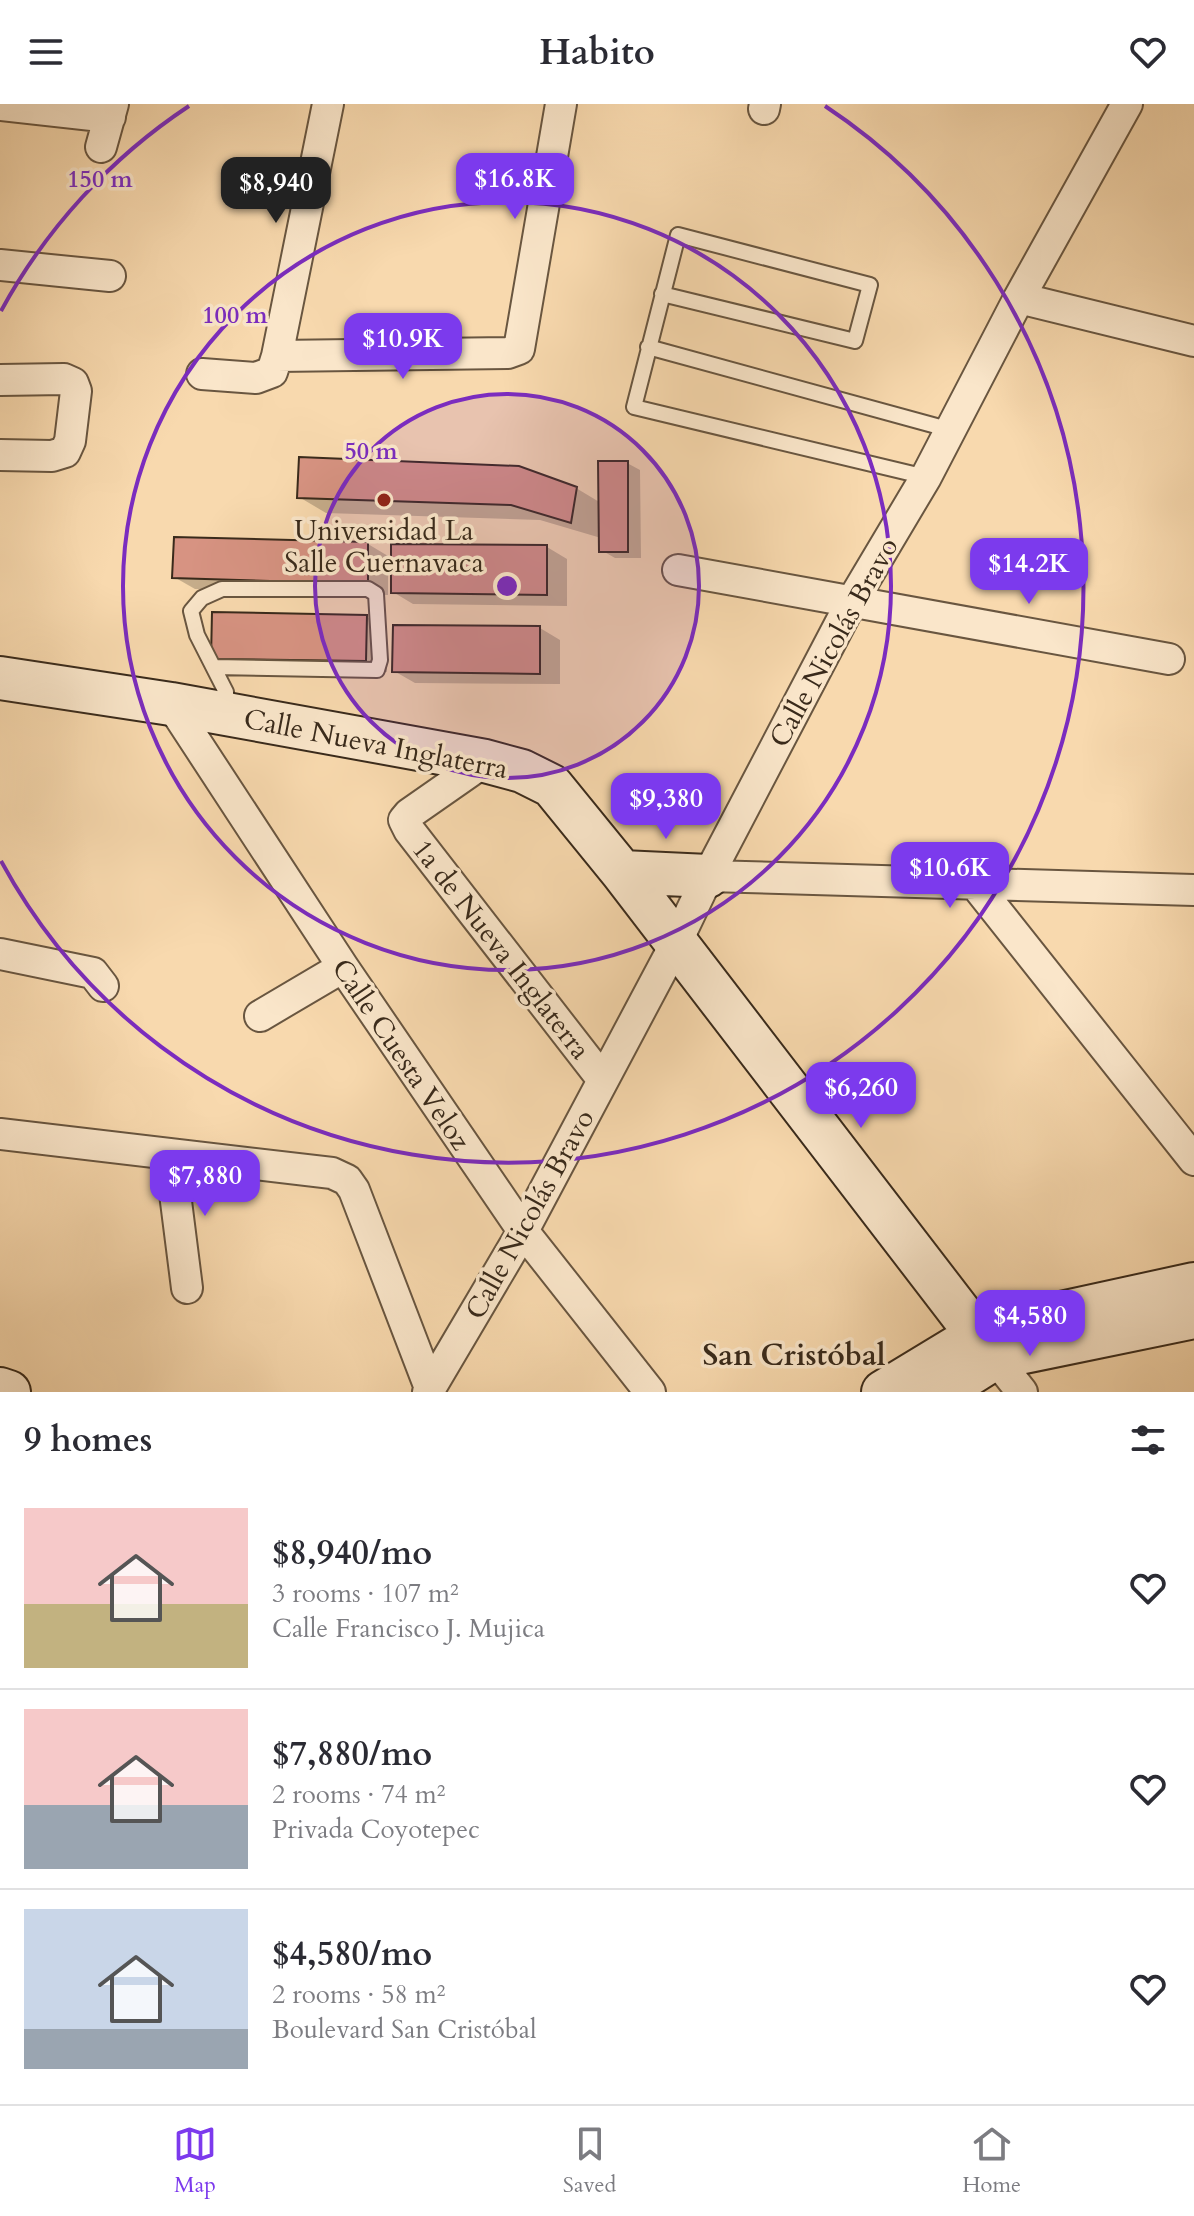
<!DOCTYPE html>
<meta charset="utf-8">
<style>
:root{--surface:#fff;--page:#f7f7f7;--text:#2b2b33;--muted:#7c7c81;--line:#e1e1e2;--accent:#7c3aed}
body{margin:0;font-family:Cardo,serif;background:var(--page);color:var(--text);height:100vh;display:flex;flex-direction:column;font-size:30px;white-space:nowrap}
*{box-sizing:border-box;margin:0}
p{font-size:26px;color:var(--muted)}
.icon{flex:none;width:44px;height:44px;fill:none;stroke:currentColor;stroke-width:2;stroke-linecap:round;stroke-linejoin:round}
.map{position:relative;height:1288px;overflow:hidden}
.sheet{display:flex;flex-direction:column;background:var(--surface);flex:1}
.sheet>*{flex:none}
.price{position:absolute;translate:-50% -68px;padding:0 18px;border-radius:16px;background:var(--accent);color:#fff;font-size:26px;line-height:52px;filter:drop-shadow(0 2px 4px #0008)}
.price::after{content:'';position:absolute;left:50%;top:48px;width:24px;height:18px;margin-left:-12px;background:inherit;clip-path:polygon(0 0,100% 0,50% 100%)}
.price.current{background:#222;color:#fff}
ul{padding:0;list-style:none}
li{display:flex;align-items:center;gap:24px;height:200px;padding:0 24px}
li+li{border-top:2px solid var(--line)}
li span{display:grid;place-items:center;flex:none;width:224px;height:160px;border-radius:0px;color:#555}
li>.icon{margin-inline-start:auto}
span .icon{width:96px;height:96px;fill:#fffc;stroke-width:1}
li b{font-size:34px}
h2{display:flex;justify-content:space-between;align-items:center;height:96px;padding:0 24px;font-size:34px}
header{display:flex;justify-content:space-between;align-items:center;height:104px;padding:0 24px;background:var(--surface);font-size:36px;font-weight:700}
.dock{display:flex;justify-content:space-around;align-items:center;height:112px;border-top:2px solid var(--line);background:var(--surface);font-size:22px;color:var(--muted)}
.dock a{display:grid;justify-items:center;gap:4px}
.dock .current{color:var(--accent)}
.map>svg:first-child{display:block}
</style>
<header><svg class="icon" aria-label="menu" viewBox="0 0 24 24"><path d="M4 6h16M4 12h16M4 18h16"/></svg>Habito<svg class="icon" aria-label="heart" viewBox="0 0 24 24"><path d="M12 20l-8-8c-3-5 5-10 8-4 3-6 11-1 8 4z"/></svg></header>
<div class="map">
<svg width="1194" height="1288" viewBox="0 0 1194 1288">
<rect width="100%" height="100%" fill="#f8d9ae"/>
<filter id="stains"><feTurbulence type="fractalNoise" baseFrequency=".0025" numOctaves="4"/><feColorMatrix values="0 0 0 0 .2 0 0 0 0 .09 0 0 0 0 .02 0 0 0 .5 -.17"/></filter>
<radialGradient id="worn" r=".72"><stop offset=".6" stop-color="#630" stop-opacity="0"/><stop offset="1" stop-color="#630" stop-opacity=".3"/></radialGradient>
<!-- shadow -->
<path fill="#0003" d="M627,359L640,366L641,454H615L601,446V434L540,416L326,409L299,393L576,384L601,399Z
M368,440L388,452V491L195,485L174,473Z
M547,443L567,455V502L413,500L393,488Z
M367,513L387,524V568L234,566L213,554Z
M540,524L560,536V580L415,579L394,567Z"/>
<!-- building -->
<path fill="#d79382" stroke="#392a1b" stroke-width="2" d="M299,353L519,362L577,383L571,419L511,401L297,394Z
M598,357H628V448H599Z
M174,433L368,438V480L172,474Z
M391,440L547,441V491L391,489Z
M212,508L367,511L366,557L211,555Z
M393,521L540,522V570L392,568Z"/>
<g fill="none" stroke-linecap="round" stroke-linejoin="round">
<defs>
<path id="lane" d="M662,190L855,237L870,181L678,131L634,303L926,373
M648,243L951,326
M214,563L377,566L380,556L376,490L368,485H222L202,494L191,507L197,531L226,588L227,608"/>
<path id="street" d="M0,1L110,13
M764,5L765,0
M101,43L113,0
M0,161L110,172
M1019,194L1194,237
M277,252L508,249L519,245L561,0
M202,270L256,274L272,268L277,252L328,0
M0,276L64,275L73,279L76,287L70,337L65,348L52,352L0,351
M678,466L1169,555
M171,600L343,863L523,1127L650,1288
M485,657L409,710L404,716L409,726L603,976
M708,772L1194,786
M975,780L1194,1056
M0,850L93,869L103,882
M260,912L343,863
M0,1030L332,1069L347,1076L354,1086L430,1284
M170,1050L187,1184
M995,1254L1022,1288
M428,1288L523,1127L676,839L708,772L851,499L926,373L1019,194L1127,0"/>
<path id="secondary" d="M0,574L171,600L485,657L522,667L552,682L622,768L995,1254
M622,768L708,772
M0,1285L9,1288
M883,1288L977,1231L1029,1216L1194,1180
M941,1288L995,1254L1194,1213"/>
</defs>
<!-- lane casing -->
<use href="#lane" stroke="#695640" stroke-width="18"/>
<!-- street casing -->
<use href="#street" stroke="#695640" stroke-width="34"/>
<!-- secondary casing -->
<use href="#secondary" stroke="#392a1b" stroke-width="46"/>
<!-- lane -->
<use href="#lane" stroke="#fae6ca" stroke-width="14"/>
<!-- street -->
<use href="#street" stroke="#fae6ca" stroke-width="30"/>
<!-- secondary -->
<use href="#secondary" stroke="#fae6ca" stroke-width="42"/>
</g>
<!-- distance rings -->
<circle cx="507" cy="482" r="192" fill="#7b2cbf" fill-opacity=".12"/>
<g fill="none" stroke="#7b2cbf" stroke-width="4">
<circle cx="507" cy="482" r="192"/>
<circle cx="507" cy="482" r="384"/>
<path d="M1 207A576 576 0 0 1 189 2M825 2A576 576 0 1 1 1 757"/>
</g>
<!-- markers -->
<circle fill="#8f2418" stroke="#fae6ca" stroke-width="3" cx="384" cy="396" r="8"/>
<g text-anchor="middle" stroke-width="7" stroke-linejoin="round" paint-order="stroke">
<!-- poi labels -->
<g font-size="28" fill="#392a1b" stroke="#fae6ca">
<text x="384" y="436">Universidad La<tspan x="384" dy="32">Salle Cuernavaca</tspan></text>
</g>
<!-- street labels -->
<g font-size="28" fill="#392a1b" stroke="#fae6ca">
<text transform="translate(833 538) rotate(-61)" y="10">Calle Nicolás Bravo</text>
<text transform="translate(376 639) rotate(11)" y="10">Calle Nueva Inglaterra</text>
<text transform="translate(502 845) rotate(52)" y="10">1a de Nueva Inglaterra</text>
<text transform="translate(402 950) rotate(56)" y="10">Calle Cuesta Veloz</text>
<text transform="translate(529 1110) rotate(-61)" y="10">Calle Nicolás Bravo</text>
</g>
<!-- neighbourhood labels -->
<g font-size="30" font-weight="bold" fill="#392a1b" stroke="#fae6ca">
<text x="794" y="1261">San Cristóbal</text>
</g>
</g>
<circle cx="507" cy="482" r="12" fill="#7b2cbf" stroke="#fae6ca" stroke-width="4"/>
<g font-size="24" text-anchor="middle" font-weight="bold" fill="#7b2cbf" stroke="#fae6ca" stroke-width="7" stroke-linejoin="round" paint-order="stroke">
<text x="100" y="83">150 m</text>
<text x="235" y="219">100 m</text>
<text x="371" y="355">50 m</text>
</g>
<rect width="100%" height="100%" filter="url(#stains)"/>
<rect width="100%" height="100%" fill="url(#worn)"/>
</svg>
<b class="price" style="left:515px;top:117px">$16.8K</b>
<b class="price current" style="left:276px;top:121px">$8,940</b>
<b class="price" style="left:403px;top:277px">$10.9K</b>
<b class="price" style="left:1029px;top:502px">$14.2K</b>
<b class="price" style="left:666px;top:737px">$9,380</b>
<b class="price" style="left:950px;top:806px">$10.6K</b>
<b class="price" style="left:861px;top:1026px">$6,260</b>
<b class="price" style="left:205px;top:1114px">$7,880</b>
<b class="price" style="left:1030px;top:1254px">$4,580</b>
</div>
<section class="sheet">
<h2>9 homes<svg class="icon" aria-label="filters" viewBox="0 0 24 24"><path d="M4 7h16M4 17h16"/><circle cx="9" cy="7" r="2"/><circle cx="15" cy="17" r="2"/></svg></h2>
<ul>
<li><span style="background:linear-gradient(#f6c9c9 60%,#c2b280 0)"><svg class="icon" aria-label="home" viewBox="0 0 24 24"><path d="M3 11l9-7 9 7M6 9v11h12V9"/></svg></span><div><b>$8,940/mo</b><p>3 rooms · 107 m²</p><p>Calle Francisco J. Mujica</p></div><svg class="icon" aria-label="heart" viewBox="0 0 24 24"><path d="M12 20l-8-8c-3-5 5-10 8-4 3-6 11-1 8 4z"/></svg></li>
<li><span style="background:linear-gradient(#f6c9c9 60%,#9aa5b1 0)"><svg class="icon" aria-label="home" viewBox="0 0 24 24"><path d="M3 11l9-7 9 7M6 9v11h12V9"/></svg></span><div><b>$7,880/mo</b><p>2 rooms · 74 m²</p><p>Privada Coyotepec</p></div><svg class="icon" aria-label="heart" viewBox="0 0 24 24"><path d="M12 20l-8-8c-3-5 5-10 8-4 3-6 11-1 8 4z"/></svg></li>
<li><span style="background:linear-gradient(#c9d6e8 75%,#9aa5b1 0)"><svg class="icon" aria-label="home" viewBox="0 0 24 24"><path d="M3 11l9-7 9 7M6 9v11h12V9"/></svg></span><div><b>$4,580/mo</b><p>2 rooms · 58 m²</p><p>Boulevard San Cristóbal</p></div><svg class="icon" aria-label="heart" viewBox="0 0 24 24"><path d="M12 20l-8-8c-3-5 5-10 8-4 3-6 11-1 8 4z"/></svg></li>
</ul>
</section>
<nav class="dock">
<a class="current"><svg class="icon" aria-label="map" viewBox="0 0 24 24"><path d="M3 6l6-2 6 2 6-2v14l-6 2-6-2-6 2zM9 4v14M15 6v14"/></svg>Map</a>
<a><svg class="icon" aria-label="saved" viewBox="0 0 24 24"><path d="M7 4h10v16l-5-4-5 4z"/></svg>Saved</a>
<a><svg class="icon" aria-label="home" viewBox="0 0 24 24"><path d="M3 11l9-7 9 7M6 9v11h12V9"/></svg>Home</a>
</nav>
